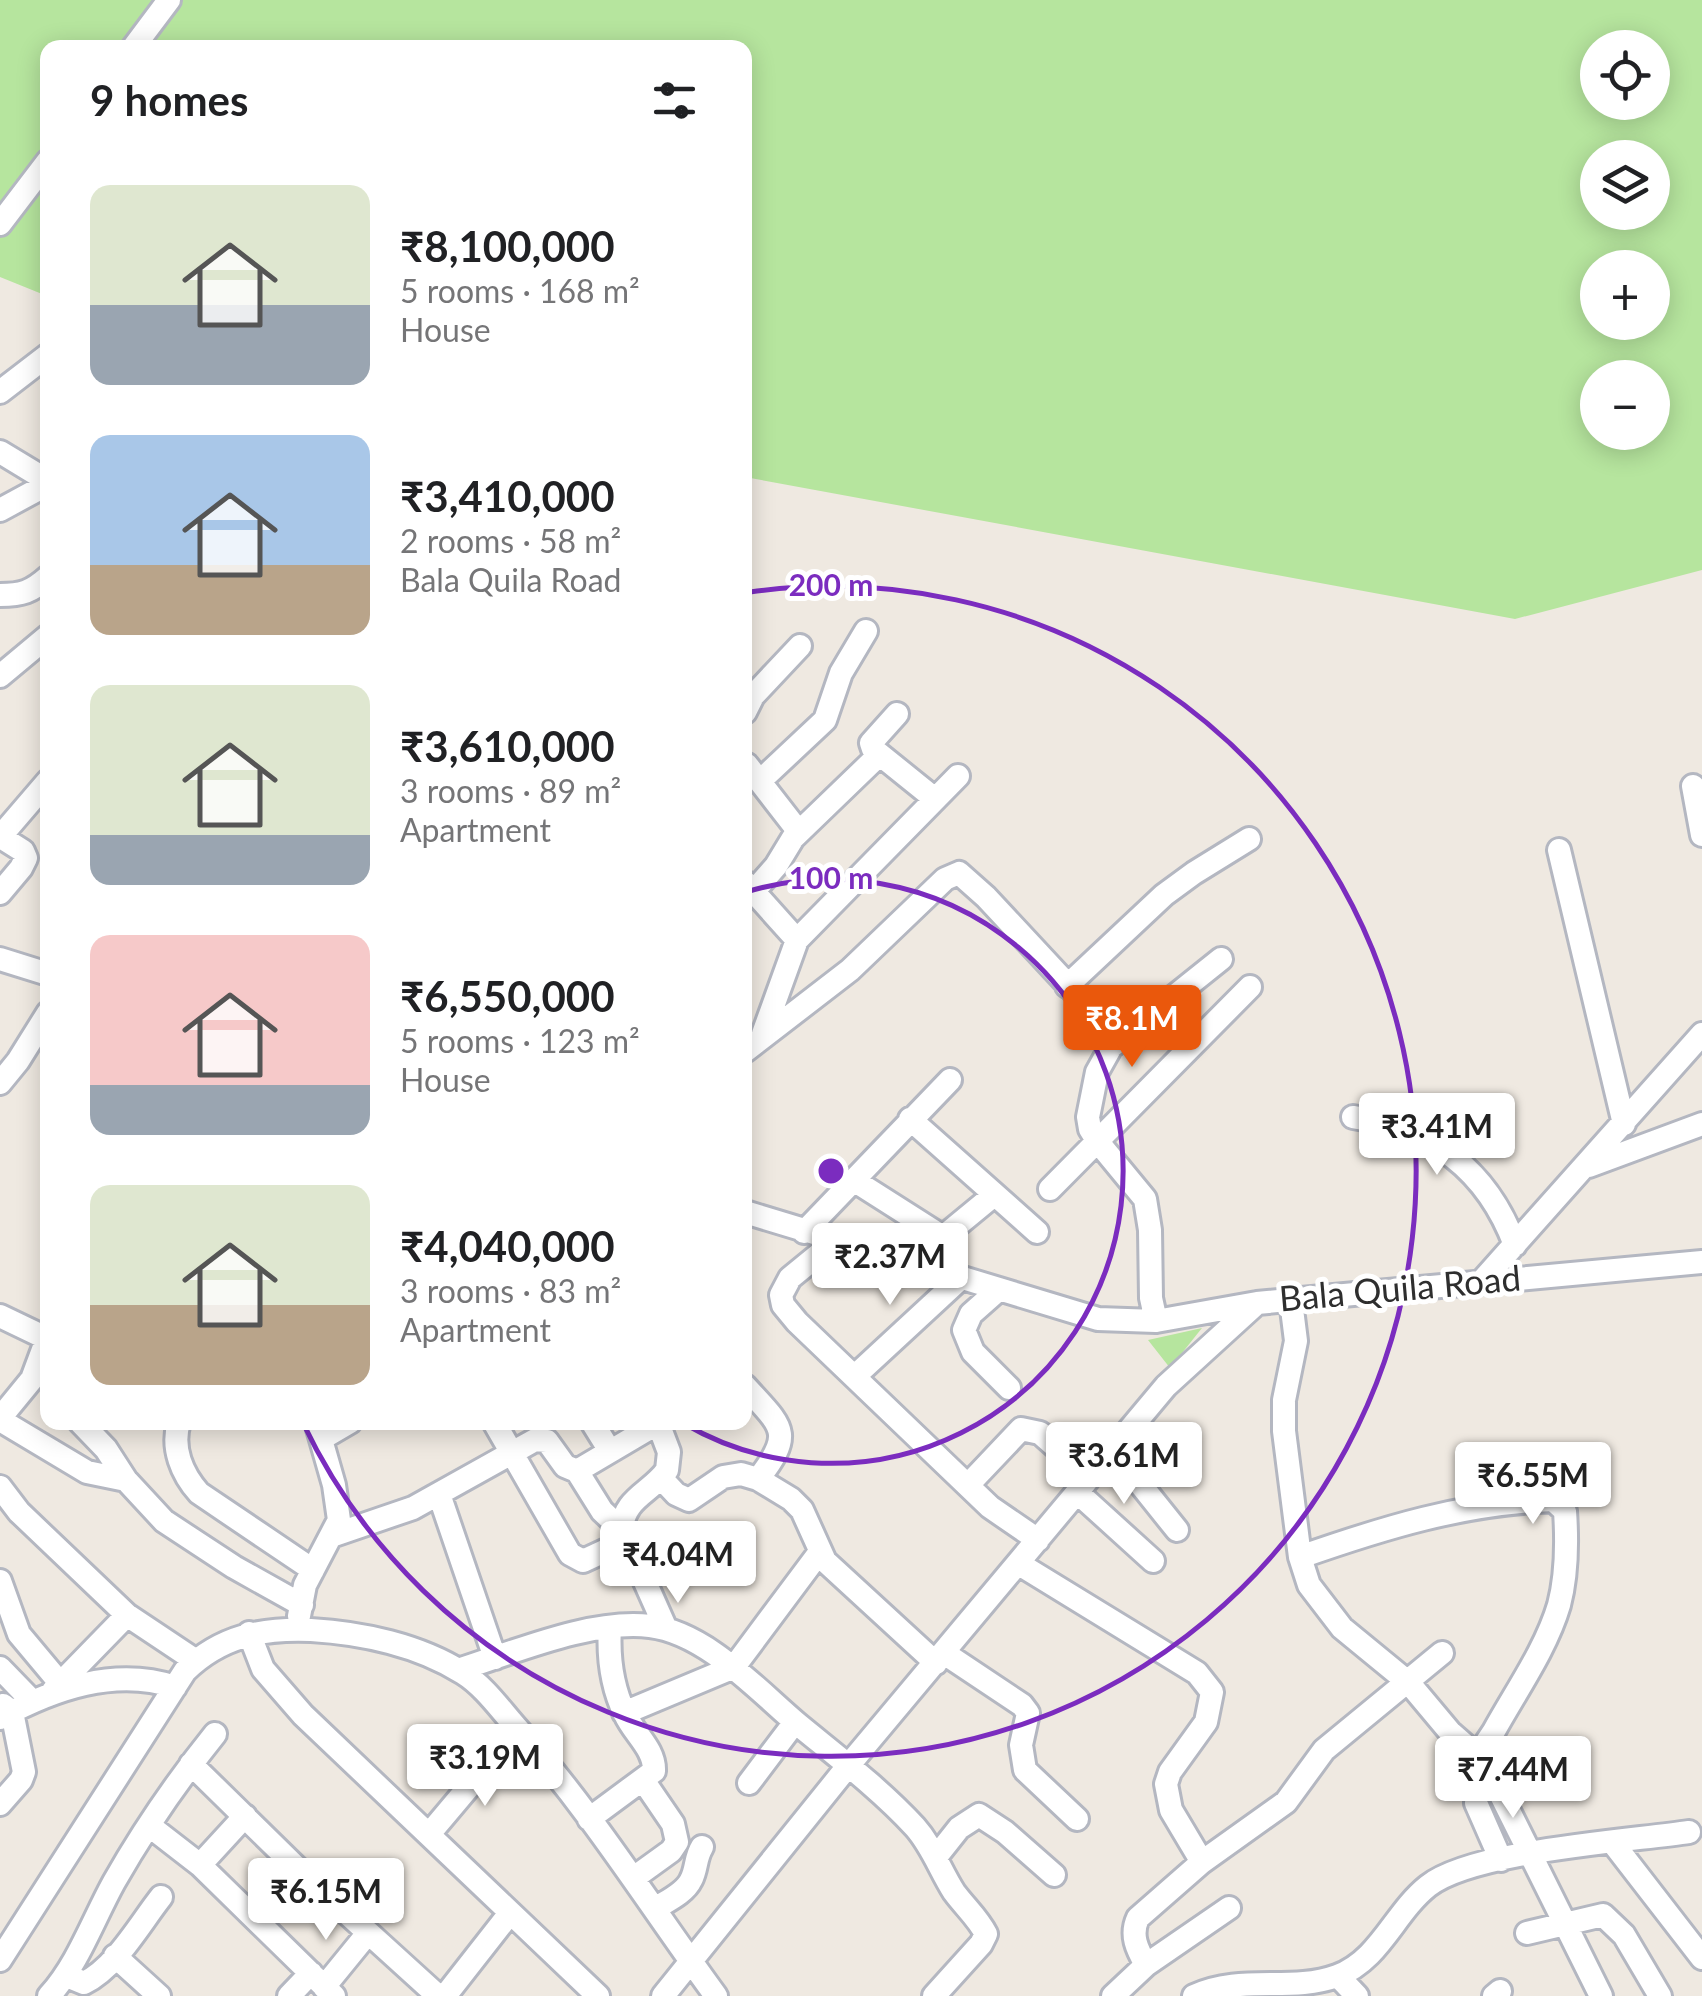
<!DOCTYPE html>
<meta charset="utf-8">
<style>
:root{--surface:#fff;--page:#f6f6f6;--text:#202124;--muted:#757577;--accent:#ea580c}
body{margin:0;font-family:Lato,sans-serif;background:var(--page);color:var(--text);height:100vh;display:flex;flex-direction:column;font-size:38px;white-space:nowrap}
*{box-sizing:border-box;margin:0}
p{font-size:32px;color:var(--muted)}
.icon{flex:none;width:55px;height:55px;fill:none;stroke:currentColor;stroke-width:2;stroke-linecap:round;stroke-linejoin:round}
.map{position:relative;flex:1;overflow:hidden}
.side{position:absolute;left:40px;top:40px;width:712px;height:1390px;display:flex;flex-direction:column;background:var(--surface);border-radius:20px;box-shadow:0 5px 25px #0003}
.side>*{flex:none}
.controls{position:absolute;left:1580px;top:30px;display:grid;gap:20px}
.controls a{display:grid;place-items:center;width:90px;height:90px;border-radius:50%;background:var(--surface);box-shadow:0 5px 25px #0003;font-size:50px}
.price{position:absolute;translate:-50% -85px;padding:0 22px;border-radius:10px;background:#fff;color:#222;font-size:32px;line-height:65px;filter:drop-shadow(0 2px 5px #0008)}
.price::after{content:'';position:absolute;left:50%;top:60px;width:30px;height:22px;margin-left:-15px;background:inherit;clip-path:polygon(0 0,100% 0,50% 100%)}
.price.current{background:var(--accent);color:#fff}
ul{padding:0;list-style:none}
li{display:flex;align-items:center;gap:30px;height:250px;padding:0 50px}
li span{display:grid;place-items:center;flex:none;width:280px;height:200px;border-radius:20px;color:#555}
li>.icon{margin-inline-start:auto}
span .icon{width:120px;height:120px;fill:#fffc;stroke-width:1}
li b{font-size:42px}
h2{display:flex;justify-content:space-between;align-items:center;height:120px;padding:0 50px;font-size:42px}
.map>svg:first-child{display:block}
</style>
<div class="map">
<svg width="1702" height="1996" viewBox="0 0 1702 1996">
<rect width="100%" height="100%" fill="#efe9e1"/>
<!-- green -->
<path fill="#b6e59e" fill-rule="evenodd" d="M0,0H1702V570L1515,619L745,477V48H48L47,296L0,277ZM1598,48H1652V102H1598ZM1598,158H1652V212H1598ZM1598,268H1652V322H1598ZM1598,378H1652V432H1598Z
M1202,1328L1170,1368L1148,1340Z"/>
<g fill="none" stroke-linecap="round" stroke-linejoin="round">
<defs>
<path id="minor" d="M133,48L169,0
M0,224L48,161
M0,392L48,355
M0,452L48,481
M0,510L48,484
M0,595C22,595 31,592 48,577
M0,676L48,636
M745,712L753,696L800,646
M897,714L871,743L873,749L935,799
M747,765L799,832
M760,781L825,720L841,673L866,631
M1693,786L1702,835
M0,837L48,781
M1559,850L1624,1124
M746,883L797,940L763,1034
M754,891L776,866L793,838L879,755
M0,893L21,868L26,858L23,851L1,837
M797,940L958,776
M0,959L48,974
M1067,986L1164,895L1194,873L1249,839
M745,1051L850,970L945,879L959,873L986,897L1119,1040
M0,1083L18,1061L48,1013
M1353,1117C1433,1129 1487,1170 1515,1245
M910,1119L1037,1232
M1589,1166L1702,1124
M855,1181L943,1237
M1050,1189L1250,987
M745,1212L1098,1319L1156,1321L1257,1303L1702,1262
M804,1232L950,1080
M834,1242L790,1278L781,1295L783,1305L797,1322L990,1507L1038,1540
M938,1252L943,1237L994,1195
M1482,1281L1702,1034
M997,1291L971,1314L964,1330L973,1352L1009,1388
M1291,1301L1296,1341L1284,1400V1431L1300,1557L1309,1585L1342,1628L1409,1683L1450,1732L1474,1753L1484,1746L1494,1731C1516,1691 1546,1649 1559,1605C1567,1575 1567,1541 1565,1511L1553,1500C1463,1503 1383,1528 1300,1557
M0,1316L48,1339
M1156,1321L1151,1298L1150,1230L1145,1199L1098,1142L1090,1129L1088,1117L1097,1072L1111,1047L1221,959
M855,1376L961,1278
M745,1386C782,1427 795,1432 758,1479
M0,1418L32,1379L48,1336
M0,1420L87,1472L126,1480L164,1521L234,1567L302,1605
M80,1422L106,1449L126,1480
M179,1422C171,1448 182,1474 199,1493L313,1570
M494,1422L570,1554L583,1561L626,1541
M592,1422L610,1451
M658,1423L669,1452L667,1470C651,1493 623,1498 622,1530L666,1629
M321,1439L350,1422
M1113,1450L1177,1530
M577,1471L602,1511L622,1530
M661,1478L676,1494L689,1500L723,1477L741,1474L758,1479L791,1499L802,1510L825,1561L936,1663
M968,1485L1021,1429L1040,1433L1090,1477
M0,1487L19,1512L127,1615L196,1661
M1078,1493L1153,1561
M439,1494L495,1658
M334,1535L413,1508L535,1440L547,1441L565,1466L577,1471L660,1422
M1019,1564L1197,1673L1212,1692L1206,1722L1170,1772L1166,1784L1171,1810L1202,1862
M0,1581L19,1634L60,1683
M299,1616L305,1585L339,1520L334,1485L316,1422
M249,1633L263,1669L303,1715L598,1996
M944,1653L1022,1705L1028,1713L1021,1745L1025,1770L1077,1819
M0,1668L32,1701
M458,1670C515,1652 591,1619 650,1626C707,1633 758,1691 800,1726C839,1758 881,1790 915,1827C932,1846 940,1870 954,1892C965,1907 978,1918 986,1934L981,1944L934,1996
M53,1691L127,1615
M624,1713L734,1667L819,1553
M0,1718C53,1689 115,1667 175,1687
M191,1764L295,1866L438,1996
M749,1783L795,1722
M1495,1783L1601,1996
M1476,1803L1501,1860
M0,1804L21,1780L24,1772L12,1712L3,1705
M589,1819L654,1771C655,1749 634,1734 625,1714C612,1687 608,1657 610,1627
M151,1827L200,1865L334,1996
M430,1833L499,1751
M1613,1843L1702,1958
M936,1857L959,1828L979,1815L1005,1832L1054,1875
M200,1865L245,1816
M635,1877L671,1851L677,1842L673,1824L643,1780
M656,1908C667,1901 685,1893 691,1880C697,1869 695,1858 702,1847
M252,1913L295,1866
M1527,1933L1603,1915L1624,1935L1660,1996
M115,1956L159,1996
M0,1960L185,1671C221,1636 262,1628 311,1630C362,1633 419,1645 463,1673C484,1686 500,1709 516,1727C591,1811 650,1906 716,1996
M1146,1965C1137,1949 1130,1935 1138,1918L1202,1862L1286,1802L1324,1750L1442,1653
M67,1976L84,1983C116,1967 139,1925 161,1897
M1338,1976L1357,1996
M324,1987L368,1933
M49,1996C78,1964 93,1920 114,1882C143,1831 178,1780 215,1734
M289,1996L311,1973
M445,1996L510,1913
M663,1996L848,1766L1166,1386L1257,1303
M1113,1996L1146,1965L1229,1908
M1194,1996C1242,1974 1290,1993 1337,1976C1380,1960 1394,1913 1428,1886C1472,1851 1628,1841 1689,1832
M1494,1996L1500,1991"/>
</defs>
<!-- minor casing -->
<use href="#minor" stroke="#b4b7c1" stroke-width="28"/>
<!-- minor -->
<use href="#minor" stroke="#fff" stroke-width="22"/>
</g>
<!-- distance rings -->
<g fill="none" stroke="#7b2cbf" stroke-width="5">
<path d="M746 892A292 292 0 1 1 683 1423"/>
<path d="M750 592A585 585 0 1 1 303 1423"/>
</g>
<g text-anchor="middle" stroke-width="10" stroke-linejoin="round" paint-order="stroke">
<!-- street labels -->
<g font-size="35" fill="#2e2e2e" stroke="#fff">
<text transform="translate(1400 1289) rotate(-5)" y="12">Bala Quila Road</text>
</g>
</g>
<circle cx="831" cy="1171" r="15" fill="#7b2cbf" stroke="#fff" stroke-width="5"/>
<g font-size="30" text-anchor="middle" font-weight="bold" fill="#7b2cbf" stroke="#fff" stroke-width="10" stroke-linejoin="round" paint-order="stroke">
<text x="831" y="596">200 m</text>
<text x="831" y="889">100 m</text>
</g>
</svg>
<div class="controls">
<a><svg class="icon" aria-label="locate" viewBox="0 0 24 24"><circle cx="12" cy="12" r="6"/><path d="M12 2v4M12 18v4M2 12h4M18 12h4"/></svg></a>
<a><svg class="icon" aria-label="layers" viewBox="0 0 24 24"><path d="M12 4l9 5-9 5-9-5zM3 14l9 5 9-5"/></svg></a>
<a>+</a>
<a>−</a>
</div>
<b class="price current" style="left:1132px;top:1070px">₹8.1M</b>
<b class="price" style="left:1437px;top:1178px">₹3.41M</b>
<b class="price" style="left:890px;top:1308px">₹2.37M</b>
<b class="price" style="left:1124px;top:1507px">₹3.61M</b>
<b class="price" style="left:1533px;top:1527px">₹6.55M</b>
<b class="price" style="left:678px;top:1606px">₹4.04M</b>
<b class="price" style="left:485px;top:1809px">₹3.19M</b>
<b class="price" style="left:1513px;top:1821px">₹7.44M</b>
<b class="price" style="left:326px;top:1943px">₹6.15M</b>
<section class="side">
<h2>9 homes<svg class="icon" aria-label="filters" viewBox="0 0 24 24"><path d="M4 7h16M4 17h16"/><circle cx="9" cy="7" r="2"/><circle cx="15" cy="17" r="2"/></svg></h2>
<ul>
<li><span style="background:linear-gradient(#dfe7d0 60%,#9aa5b1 0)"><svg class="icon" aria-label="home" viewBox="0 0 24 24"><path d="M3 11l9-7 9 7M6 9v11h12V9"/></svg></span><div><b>₹8,100,000</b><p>5 rooms · 168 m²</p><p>House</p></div></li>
<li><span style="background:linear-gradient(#a9c7e8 65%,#b9a48a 0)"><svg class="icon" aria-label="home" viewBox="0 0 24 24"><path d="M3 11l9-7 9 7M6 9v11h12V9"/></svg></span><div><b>₹3,410,000</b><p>2 rooms · 58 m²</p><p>Bala Quila Road</p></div></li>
<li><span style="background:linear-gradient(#dfe7d0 75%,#9aa5b1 0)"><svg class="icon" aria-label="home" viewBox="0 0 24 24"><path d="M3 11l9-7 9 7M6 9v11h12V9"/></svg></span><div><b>₹3,610,000</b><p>3 rooms · 89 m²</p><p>Apartment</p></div></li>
<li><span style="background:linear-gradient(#f6c9c9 75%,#9aa5b1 0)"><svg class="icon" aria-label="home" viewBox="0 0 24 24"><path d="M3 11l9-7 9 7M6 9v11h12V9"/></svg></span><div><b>₹6,550,000</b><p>5 rooms · 123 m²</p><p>House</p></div></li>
<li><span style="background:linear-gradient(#dfe7d0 60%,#b9a48a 0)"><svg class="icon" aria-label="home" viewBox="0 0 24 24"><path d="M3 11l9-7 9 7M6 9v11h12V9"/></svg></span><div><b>₹4,040,000</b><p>3 rooms · 83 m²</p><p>Apartment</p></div></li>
</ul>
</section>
</div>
